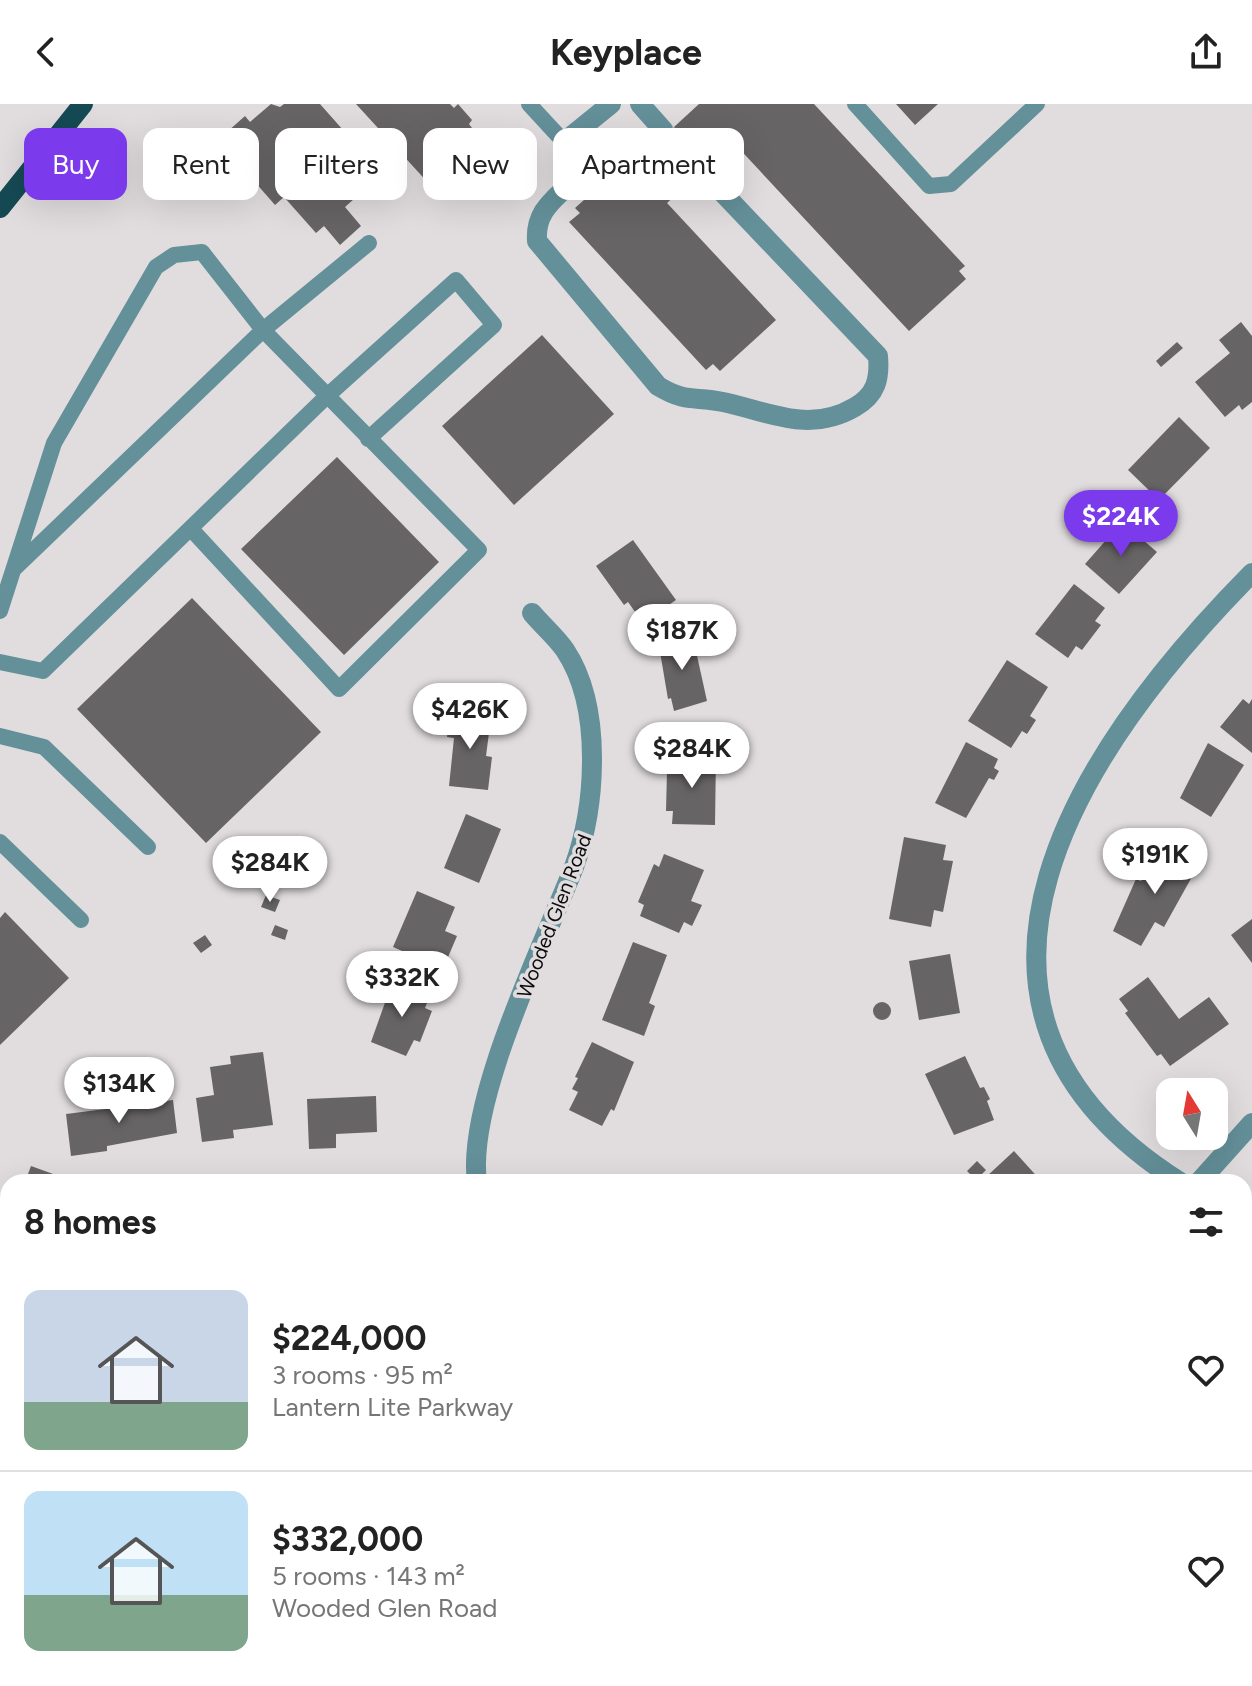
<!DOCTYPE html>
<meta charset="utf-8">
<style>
:root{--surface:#fff;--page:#f2f2f2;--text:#222;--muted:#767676;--line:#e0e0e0;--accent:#7c3aed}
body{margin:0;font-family:Figtree,sans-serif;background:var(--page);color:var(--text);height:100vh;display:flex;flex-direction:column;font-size:30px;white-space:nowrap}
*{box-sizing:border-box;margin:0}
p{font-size:26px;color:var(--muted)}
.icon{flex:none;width:44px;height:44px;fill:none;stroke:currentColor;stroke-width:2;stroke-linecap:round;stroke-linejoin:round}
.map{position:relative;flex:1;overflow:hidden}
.sheet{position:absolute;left:0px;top:1070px;width:1252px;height:512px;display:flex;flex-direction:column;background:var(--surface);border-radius:24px 24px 0 0;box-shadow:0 8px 32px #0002}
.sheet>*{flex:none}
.top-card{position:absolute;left:24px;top:24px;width:800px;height:72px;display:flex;gap:16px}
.needle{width:52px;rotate:349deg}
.tools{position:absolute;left:1156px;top:974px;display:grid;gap:16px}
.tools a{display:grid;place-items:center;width:72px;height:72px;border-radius:16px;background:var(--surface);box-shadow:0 8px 32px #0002;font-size:40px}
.price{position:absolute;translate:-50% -68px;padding:0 18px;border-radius:28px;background:#fff;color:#222;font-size:26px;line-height:52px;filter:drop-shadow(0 2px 4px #0008)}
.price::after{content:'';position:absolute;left:50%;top:48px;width:24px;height:18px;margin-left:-12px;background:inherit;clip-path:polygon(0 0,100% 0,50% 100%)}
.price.current{background:var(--accent);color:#fff}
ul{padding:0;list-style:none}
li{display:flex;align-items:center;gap:24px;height:200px;padding:0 24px}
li+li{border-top:2px solid var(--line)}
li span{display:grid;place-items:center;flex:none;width:224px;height:160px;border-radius:16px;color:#555}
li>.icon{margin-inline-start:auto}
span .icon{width:96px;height:96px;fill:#fffc;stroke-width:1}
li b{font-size:34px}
h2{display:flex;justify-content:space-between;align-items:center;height:96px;padding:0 24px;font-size:34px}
.chip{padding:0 28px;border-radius:16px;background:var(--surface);box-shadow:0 8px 32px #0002;font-size:28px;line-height:72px}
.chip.current{background:var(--accent);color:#fff}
header{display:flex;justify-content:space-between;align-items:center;height:104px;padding:0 24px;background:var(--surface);font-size:36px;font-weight:700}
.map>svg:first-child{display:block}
</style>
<header><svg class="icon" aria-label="back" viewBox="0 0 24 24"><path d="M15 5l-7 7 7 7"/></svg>Keyplace<svg class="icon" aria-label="share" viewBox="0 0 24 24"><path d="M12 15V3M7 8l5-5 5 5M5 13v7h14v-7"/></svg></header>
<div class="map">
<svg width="1252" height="1582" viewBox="0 0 1252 1582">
<rect width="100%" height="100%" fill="#e1dddf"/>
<!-- building -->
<path fill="#676465" d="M271,0L280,3L284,0H320L382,70L345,103L361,122L340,141L324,122L316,129L284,93L275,101L218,36L245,12L250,18Z
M356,0H450L454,4L458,0L472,16L469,20L481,36L431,82Z
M699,0H814L965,162L959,167L966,175L909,227L733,38L667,99L776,216L720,267L713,260L706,266L569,118L580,109L575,104L594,87L599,92Z
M896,0H938L915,21Z
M1241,218L1252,232V298L1242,306L1239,301L1225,313L1195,278L1230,249L1219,236Z
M542,231L614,310L514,401L442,322Z
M1177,238L1183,244L1161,263L1156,257Z
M1179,313L1210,344L1159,396L1128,366Z
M337,353L439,458L344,551L241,445Z
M1122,418L1157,448L1119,490L1085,460Z
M633,436L676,496L643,519L628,498L624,501L596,462Z
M1074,480L1105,504L1095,517L1101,521L1082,546L1076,542L1068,554L1035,530Z
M192,494L321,628L206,739L77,605Z
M692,529L707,597L674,607L671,594L668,595L658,536Z
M1007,556L1048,583L1030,612L1036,616L1027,630L1022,627L1011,644L968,617Z
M1243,595L1249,600L1252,595V649L1220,623Z
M450,608L491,613L486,652L492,653L488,686L449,682L454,634L447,633Z
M966,638L998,655L994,664L999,667L994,676L989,674L966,714L935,699Z
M1208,639L1244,661L1211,713L1180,694Z
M674,651H716L715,721L672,720L673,707H666L667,667H673Z
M466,710L501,725L479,779L444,764Z
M904,733L946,741L943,756L953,757L943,808L934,806L931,823L889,815Z
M1161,742L1198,762L1164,823L1155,818L1141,842L1113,827L1136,775L1141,777Z
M664,750L704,766L691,797L702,801L692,822L684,818L679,829L640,812L644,801L638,798L654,760L659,763Z
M417,787L455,803L445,827L457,832L443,865L393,843Z
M266,791L280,796L275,808L261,803Z
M5,808L69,874L0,941V814Z
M1252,815V859L1231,831Z
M275,821L288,826L285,836L271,831Z
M205,831L212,841L201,849L193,839Z
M633,838L667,851L649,899L655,902L644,932L602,916Z
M950,850L960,909L919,916L909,857Z
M1148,873L1179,915L1209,893L1229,920L1170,962L1161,950L1157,952L1125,909L1128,907L1119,895Z
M393,876L430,891L425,904L432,907L420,938L414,936L406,952L371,938Z
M873 907a9 9 0 1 1 18 0a9 9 0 1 1-18 0Z
M592,938L634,958L614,1007L611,1005L602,1022L569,1006L578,988L572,985L578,974L575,973Z
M263,948L273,1021L233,1026L234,1034L202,1038L196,994L214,991L210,963L231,960L230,952Z
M965,952L980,984L984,983L990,995L987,997L994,1016L954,1031L925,970Z
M376,992L377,1028L336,1030V1044L309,1045L307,995Z
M142,994L143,1000L173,996L177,1029L107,1042V1047L71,1052L66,1010L113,1004L112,998Z
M1014,1047L1042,1078H991L986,1073Z
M977,1057L986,1066L976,1076L967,1067Z
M31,1062L67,1075L66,1078H25Z
M1252,1290V1325L1244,1320V1304Z"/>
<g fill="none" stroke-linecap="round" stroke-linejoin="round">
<!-- minor-tunnel -->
<path stroke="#c1bebf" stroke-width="20" stroke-dasharray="20 10" stroke-linecap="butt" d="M663,26L703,68"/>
<!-- service -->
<path stroke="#649099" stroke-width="16" d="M529,0L564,38
M855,0L929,82L951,80L1037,0
M15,464L263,226L369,139
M0,507L54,339L156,163L174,151L202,148L263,226L479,446L339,585L192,426
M0,558L43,567L327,292L456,176L494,221L368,335
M0,632L44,643L148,743
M0,738L81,816"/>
<!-- minor -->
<path stroke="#649099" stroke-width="20" d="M640,0L663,26
M586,21C586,31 587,43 585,53C577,89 534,93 537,137L658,282C686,299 694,292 723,298C770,308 809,330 855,303C876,291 880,275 878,252L703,68
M564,38L611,0
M477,1078C466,998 543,842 574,763C596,702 603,603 565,546C556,533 542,521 532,509
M1180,1078C903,903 1082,641 1252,469
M1199,1078L1252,1019
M1244,1127L1252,1134"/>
<!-- primary -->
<path stroke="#154a54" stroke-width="20" d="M0,104L83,0"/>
</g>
<g text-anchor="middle" stroke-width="7" stroke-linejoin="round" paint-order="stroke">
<!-- street labels -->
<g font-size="20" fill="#0d0c0c" stroke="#e1dddf">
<text transform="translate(554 812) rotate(-69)" y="7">Wooded Glen Road</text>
</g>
</g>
</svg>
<div class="tools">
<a><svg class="needle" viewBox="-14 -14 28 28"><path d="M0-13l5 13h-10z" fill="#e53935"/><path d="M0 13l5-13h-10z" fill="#767676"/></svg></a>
</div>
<b class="price current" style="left:1121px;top:454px">$224K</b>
<b class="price" style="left:682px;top:568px">$187K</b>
<b class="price" style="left:470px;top:647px">$426K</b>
<b class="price" style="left:692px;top:686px">$284K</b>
<b class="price" style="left:1155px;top:792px">$191K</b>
<b class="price" style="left:270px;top:800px">$284K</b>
<b class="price" style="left:402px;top:915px">$332K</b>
<b class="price" style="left:119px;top:1021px">$134K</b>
<div class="top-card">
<a class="chip current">Buy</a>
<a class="chip">Rent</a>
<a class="chip">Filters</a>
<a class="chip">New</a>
<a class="chip">Apartment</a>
</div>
<section class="sheet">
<h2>8 homes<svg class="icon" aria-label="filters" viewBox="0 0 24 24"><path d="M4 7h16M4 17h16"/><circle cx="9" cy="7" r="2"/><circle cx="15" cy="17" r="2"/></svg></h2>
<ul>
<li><span style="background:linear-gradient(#c9d6e8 70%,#7fa58c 0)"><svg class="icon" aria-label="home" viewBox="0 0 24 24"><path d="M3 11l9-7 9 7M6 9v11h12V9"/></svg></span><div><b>$224,000</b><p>3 rooms · 95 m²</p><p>Lantern Lite Parkway</p></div><svg class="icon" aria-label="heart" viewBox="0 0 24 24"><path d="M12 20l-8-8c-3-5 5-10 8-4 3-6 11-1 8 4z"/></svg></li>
<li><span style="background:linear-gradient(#bfe0f5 65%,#7fa58c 0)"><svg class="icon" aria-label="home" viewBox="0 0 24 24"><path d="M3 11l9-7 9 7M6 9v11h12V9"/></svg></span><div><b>$332,000</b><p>5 rooms · 143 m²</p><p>Wooded Glen Road</p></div><svg class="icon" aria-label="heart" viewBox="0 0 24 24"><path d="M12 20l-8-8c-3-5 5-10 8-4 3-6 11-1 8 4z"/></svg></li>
</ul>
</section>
</div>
